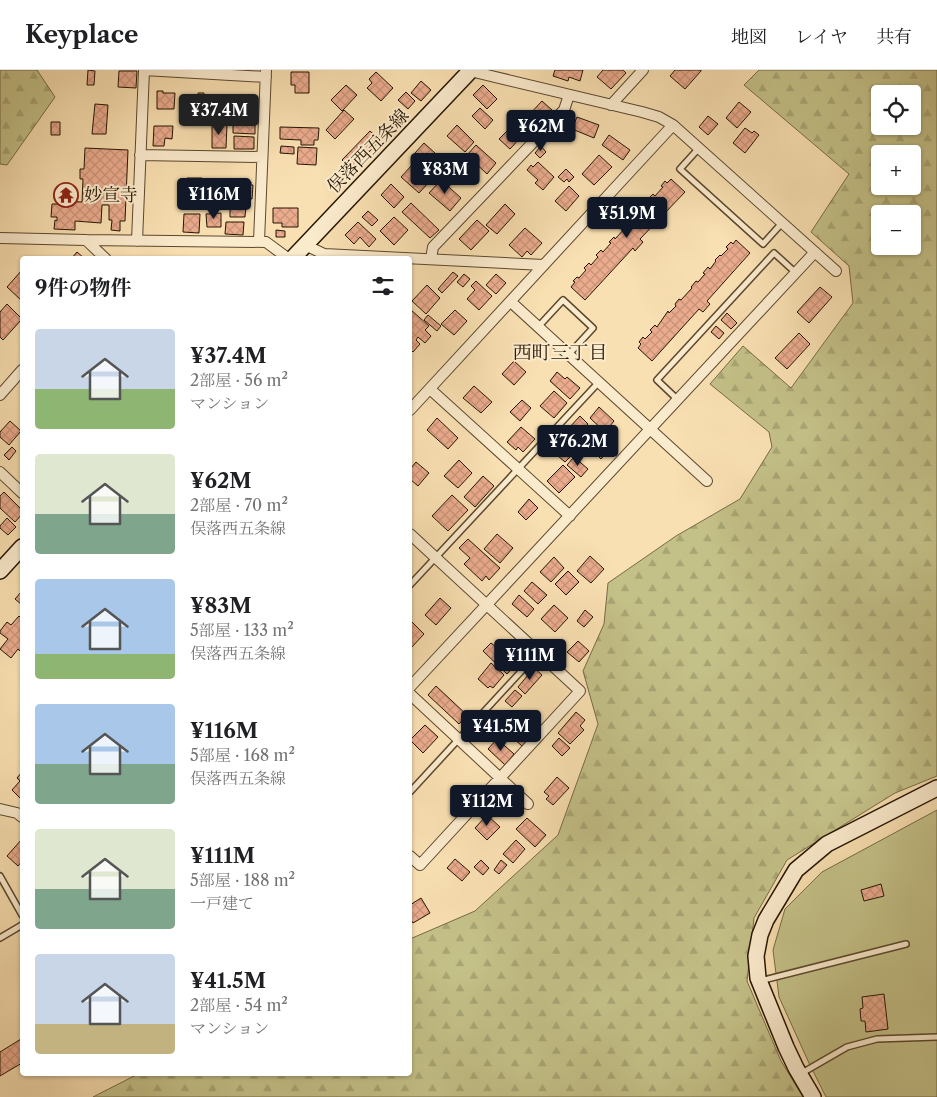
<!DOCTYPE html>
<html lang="ja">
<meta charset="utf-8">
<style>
:root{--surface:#fff;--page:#f2f2f2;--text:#202124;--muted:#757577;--line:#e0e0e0;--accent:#111827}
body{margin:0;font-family:"Libre Caslon Text","Noto Serif JP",serif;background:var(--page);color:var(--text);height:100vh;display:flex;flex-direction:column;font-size:19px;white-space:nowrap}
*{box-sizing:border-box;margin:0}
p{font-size:16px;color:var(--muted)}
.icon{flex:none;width:28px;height:28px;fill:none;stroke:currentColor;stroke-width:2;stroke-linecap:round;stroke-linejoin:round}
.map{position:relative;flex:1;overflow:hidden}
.panel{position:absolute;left:20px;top:186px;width:392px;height:820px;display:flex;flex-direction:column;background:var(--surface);border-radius:5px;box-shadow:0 1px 4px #0004}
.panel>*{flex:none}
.controls{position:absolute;left:871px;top:15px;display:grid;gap:10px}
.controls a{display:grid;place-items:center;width:50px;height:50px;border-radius:5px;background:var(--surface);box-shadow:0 1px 4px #0004;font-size:25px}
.price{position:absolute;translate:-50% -42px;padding:0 11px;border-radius:5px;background:var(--accent);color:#fff;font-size:16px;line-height:32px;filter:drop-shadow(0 1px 2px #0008)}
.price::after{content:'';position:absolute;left:50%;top:30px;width:15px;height:11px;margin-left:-8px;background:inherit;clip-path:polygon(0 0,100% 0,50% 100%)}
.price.active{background:#222;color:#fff}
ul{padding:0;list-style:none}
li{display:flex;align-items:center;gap:15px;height:125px;padding:0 15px}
li span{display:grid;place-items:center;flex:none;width:140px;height:100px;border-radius:5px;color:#555}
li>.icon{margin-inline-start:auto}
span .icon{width:60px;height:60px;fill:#fffc;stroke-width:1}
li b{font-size:21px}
h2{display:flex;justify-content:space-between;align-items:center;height:60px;padding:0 15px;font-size:21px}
header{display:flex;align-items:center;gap:30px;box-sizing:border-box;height:70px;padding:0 25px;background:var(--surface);border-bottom:1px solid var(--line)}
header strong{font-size:24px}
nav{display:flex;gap:28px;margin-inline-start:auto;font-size:18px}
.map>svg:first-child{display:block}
</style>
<header>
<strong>Keyplace</strong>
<nav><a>地図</a><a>レイヤ</a><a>共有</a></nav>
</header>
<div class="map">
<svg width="937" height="1027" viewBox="0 0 937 1027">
<defs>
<pattern id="forest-firs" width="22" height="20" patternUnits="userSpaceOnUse" patternTransform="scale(1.25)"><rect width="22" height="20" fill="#c4c188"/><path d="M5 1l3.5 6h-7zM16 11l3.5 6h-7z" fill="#a8a574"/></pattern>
<pattern id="building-cross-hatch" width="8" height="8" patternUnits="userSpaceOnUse" patternTransform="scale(1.25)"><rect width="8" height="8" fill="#ebac8e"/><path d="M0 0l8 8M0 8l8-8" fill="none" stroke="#c99379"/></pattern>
</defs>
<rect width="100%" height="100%" fill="#f9e0b2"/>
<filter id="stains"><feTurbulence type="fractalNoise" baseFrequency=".004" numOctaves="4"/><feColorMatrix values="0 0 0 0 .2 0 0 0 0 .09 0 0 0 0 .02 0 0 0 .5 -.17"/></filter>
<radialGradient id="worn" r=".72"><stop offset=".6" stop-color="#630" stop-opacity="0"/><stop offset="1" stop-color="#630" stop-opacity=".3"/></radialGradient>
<!-- forest -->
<path fill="url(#forest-firs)" stroke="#756b46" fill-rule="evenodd" d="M0,0H37L55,27L7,95L0,94Z
M759,0H937V706L895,723L787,790L754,848L747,911L781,991L803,1027H93L138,1004H410V869L475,841L558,765L598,654L583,601L604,554L608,513L676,466L740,429L772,377L769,362L710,314L743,276L791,318L853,233L849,196L811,162L849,104L744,15ZM880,24H912V56H880ZM880,84H912V116H880ZM880,144H912V176H880Z"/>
<!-- park -->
<path fill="#c4c188" stroke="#756b46" d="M937,740V1027H826L809,993L779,927L773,880L785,839L822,802Z"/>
<!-- building -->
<path fill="url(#building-cross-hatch)" stroke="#261503" d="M88,0L95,1L94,15H87Z
M555,0H583L580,11L569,7L568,11L553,6Z
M603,0H623L626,3L611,19L597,7Z
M675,0H701V1L685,19L670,6Z
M119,1H137L136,18L118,17Z
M291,2H309V23H295V15H291Z
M376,2L393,18L381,31L367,18L372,13L369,9Z
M421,11L431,20L421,31L411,23Z
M346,15L357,25L342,41L331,30Z
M483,15L497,29L487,39L473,25Z
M157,21H163V23H175L174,39H157Z
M406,22L415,31L408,39L398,30Z
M198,23H204L203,39L188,38V27L198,28Z
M236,27L255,28V44H235Z
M213,28L225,29L224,43H212Z
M542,31L552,40L537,57L527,47Z
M739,32L751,42L737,58L726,48Z
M95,34L108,35L106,64H92Z
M480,38L493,50L485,59L472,46Z
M344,40L354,49L335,69L326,60Z
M708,46L718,54L708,65L699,57Z
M577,47L599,55L594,68L572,59Z
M233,50H255V64L233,63Z
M51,52H60V65H51Z
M212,54H227L226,78H212Z
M457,55L474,72L465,82L447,66Z
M154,56H173L172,69L165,68L164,76H153Z
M512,56L522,66L510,79L499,69Z
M280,57L319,58L318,70H314V75H301V70L280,69Z
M745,58L752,63L754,61L759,65L745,83L733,73Z
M370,61L380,70L348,105L344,101L348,96L342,90Z
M609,65L630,80L623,90L602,75Z
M234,66L254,67V79H234Z
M424,73L447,94L438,104L415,83Z
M476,75L496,93L487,104L467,85Z
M281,76L294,77V84L280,83Z
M541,76L546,82L540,88L535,83Z
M298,77L317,78L316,95L297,94Z
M85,78L128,80L125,151H120V161L111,160L112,150H109V135H102L101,153L75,151V160L54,159L55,150L57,151V147H51L52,134H58V131L82,132L83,109H80V99H84Z
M599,85L612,97L594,115L582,104Z
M538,92L554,107L543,120L535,113L538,110L527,100L531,95L533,97Z
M411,96L420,104L423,100L432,109L419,123L401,107Z
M566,99L574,107L569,112L567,109L564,112L558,107Z
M187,108H202V127H184V116H187Z
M671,109L685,122L640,169L643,172L635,181L633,178L585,230L571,217L575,212L573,211L577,207L579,208L586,200L584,198L589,193L591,195L598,187L596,185L601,180L603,182L611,173L609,172L614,167L615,169L627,156L625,154L629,149L631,151L639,143L637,141L642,136L644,138L651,130L649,128L653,124L655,126L663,117L661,116L665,111L667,113Z
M441,110L461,128L450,141L429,123Z
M243,112H251V115H253L252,129L237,128V114H243Z
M209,113L225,114L224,129L208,128Z
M391,114L404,127L394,138L381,125Z
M569,116L579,126L566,141L555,131Z
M230,133L246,134L245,147H230Z
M411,133L439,160L430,168L402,142Z
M505,134L515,144L497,164L486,155Z
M273,138H298V157H282V153H273Z
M368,141L378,150L372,156L362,147Z
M221,143V157H207L206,144Z
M184,144H200L199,163L183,162Z
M394,147L408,160L394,175L380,161Z
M477,150L489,161L471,180L459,169Z
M226,152H244L243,165L225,164Z
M358,152L376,169L369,177L360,167L354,174L345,165Z
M525,158L542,173L531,185L527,181L522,187L509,175Z
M276,160L285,161V167H276Z
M736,170L750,183L707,231L710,234L703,242L699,239L652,291L638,278L641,274L639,272L643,267L645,269L652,262L650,260L655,255L657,257L668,241L669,243L676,236L675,234L679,229L681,230L692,218L691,217L696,211L698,212L705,204L703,203L708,197L710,199L716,191L715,190L720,185L721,186L728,179L726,177L731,172L733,174Z
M77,182L85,189H71Z
M22,200V231L7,217Z
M453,202L458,206L442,223L438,219Z
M464,204L470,209L463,217L457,212Z
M496,204L506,213L496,224L486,215Z
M476,211L492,226L479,240L467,229L475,220L471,216Z
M427,215L440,228L426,244L412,231Z
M820,217L832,227L809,253L797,242Z
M7,234L22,249L3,270L0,267V242Z
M410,239L429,256L425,260L431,266L425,273L418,267L416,270L420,274L413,282L410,279Z
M455,240L467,251L454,265L441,254Z
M727,243L737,253L731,259L721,250Z
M428,245L441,256L437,261L424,250Z
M716,256L724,263L719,269L711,262Z
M799,263L810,274L787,299L775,288Z
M514,291L526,302L514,315L502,304Z
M557,302L565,309L567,307L580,318L570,329L550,311Z
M474,316L492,332L481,343L463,328Z
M554,321L567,333L554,348L540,336Z
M522,330L531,338L520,351L510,342Z
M599,337L614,351L605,362L590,348Z
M580,346L588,354L576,367L568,359Z
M437,348L458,368L448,379L427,360Z
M10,351L21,361L9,375L0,367V362Z
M521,357L535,369L523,382L518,377L516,380L507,372Z
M593,357L601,365L589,378L580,370Z
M604,367L613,375L601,389L592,380Z
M558,372L572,385L565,392L551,380Z
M12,377L16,381L9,390L4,385Z
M574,387L588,399L581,407L567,395Z
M459,390L472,403L458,418L444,406Z
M416,392L429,403L418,416L410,409V399Z
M563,395L575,407L559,423L547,411Z
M483,406L494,416L475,437L464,427Z
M4,422L22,440V444L15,452L0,438V426Z
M452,425L468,440L448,461L432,446Z
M529,429L538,438L526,450L518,442Z
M7,448L16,457L8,465L0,458V456Z
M497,464L513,478L500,493L484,479Z
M468,469L500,498L489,510L486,506L482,511L464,494L470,488L459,478Z
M590,486L604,499L591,513L577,501Z
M554,487L564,498L551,512L540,502Z
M568,501L579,512L566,525L555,514Z
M532,512L547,525L538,534L524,521Z
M22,521V535L15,529Z
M519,525L534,539L527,547L512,534Z
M440,528L451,538L436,555L425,545Z
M554,535L568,548L555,562L541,549Z
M585,540L593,547L584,557L577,551Z
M19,546L22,549V583L18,579L11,588L0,579L8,569L0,563V561L7,552L11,555Z
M410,550L424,564L411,578L410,577Z
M578,571L589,581L579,592L567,582Z
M491,573L496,577L499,574L503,578L506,575L515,584L518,582L523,587L507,604L483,581Z
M491,593L504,605L493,618L490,616L488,618L478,609Z
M534,598L542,605L525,624L518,617Z
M436,616L467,645L459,654L428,625Z
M515,620L522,626L512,637L505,631Z
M576,642L585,650L580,656L584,660L570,674L558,663Z
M515,648L533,664L522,676L504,660Z
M425,655L438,667L423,683L410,670Z
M559,668L570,678L562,686L552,676Z
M497,669L514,684L505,695L488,679Z
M22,702V730L12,720L20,711L17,708Z
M557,707L569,718L553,735L546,729L549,726L544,722Z
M487,745L500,757L487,770L475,758Z
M527,748L546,765L535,777L516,759Z
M22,769V791L18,796L7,786Z
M516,770L525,779L513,793L503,784Z
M455,789L470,802L462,811L447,798Z
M481,790L489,798L483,805L474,797Z
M501,790L507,795L499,804L494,800Z
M881,814L884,826L864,831L861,820Z
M421,828L430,843L413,853L410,848V835Z
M884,924L888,959L866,962L865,951H861L860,939L863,938L862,927Z
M21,969L22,972V993L0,1006V982Z"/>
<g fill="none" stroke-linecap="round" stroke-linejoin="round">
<defs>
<path id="lane" d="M699,78L680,99L763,174L782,153
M538,257L563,230L593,258L569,284
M677,329L657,310L774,183L796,203
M410,515L599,312
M410,722L538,583
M0,806L22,845
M0,868L22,855
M760,911L906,874
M802,1003L847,977L877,969L937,967"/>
<path id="street" d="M144,0L266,7
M470,1L642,42L659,47L673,55L836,201
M611,35L643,0
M140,85L262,87
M0,168L86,170L106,189
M86,170L266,172L289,189
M137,171L144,0
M259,171L266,0
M305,175L324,184L544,195
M431,189L433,177L564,40L569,25
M511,232L707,411
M430,319L570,446
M0,325L22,300
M410,340L673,55
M0,402L22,423
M410,464L580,621L420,795L410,786
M410,617L815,182
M410,624L528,734
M0,739L17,743L22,747"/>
<path id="secondary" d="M292,189L471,0
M0,501L22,477
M813,1027L796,998L786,977L758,908L756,886L760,865L766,850L796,800L827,774L937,718"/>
</defs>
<!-- lane casing -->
<use href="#lane" stroke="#5b482f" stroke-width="8"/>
<!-- street casing -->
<use href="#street" stroke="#5b482f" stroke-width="12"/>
<!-- secondary casing -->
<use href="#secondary" stroke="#261503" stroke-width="18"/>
<!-- lane -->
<use href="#lane" stroke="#fbebcd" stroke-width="5"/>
<!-- street -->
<use href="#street" stroke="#fbebcd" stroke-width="10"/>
<!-- secondary -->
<use href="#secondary" stroke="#fbebcd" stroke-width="15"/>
</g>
<!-- icons -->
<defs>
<symbol id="temple-ring" viewBox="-11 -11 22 22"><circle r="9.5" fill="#fbebcd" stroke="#8f2418" stroke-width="1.5"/><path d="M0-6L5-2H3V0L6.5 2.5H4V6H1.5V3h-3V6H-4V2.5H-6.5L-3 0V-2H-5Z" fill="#8f2418"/></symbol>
</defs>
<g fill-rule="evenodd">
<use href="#temple-ring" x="52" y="111" width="28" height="28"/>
</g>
<g text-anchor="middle" stroke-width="4" stroke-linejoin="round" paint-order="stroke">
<!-- street labels -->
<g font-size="18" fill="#261503" stroke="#fbebcd">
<text transform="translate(368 81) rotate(-46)" y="6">俣落西五条線</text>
</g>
<!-- poi labels -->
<g font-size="18" fill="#261503" stroke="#fbebcd" text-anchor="start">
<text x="84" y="131">妙宣寺</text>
</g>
<!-- neighbourhood labels -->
<g font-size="19" fill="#261503" stroke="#fbebcd">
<text x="560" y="289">西町三丁目</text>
</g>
</g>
<rect width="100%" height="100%" filter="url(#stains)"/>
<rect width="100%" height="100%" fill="url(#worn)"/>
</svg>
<div class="controls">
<a><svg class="icon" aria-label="locate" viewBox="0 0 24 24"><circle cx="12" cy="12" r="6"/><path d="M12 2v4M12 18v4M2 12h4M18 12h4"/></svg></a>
<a>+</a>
<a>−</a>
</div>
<b class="price active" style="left:219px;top:66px">¥37.4M</b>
<b class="price" style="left:541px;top:82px">¥62M</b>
<b class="price" style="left:445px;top:125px">¥83M</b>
<b class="price" style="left:214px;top:150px">¥116M</b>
<b class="price" style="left:627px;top:169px">¥51.9M</b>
<b class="price" style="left:578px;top:397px">¥76.2M</b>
<b class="price" style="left:530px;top:611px">¥111M</b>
<b class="price" style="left:501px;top:682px">¥41.5M</b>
<b class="price" style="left:487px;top:757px">¥112M</b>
<section class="panel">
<h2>9件の物件<svg class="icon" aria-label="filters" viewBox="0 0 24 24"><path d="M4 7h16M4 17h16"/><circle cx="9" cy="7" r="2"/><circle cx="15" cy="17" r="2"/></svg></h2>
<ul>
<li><span style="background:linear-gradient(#c9d6e8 60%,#8fb573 0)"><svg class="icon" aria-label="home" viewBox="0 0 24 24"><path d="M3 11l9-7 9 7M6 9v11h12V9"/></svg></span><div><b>¥37.4M</b><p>2部屋 · 56 m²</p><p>マンション</p></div></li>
<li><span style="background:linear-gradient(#dfe7d0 60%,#7fa58c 0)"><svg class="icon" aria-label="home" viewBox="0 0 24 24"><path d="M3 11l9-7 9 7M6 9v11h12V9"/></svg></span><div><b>¥62M</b><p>2部屋 · 70 m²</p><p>俣落西五条線</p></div></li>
<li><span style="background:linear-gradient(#a9c7e8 75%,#8fb573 0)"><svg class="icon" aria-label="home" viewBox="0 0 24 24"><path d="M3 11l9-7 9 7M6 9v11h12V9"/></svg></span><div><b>¥83M</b><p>5部屋 · 133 m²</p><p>俣落西五条線</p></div></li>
<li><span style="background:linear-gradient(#a9c7e8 60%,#7fa58c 0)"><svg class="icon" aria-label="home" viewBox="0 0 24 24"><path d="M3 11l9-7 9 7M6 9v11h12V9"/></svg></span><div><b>¥116M</b><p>5部屋 · 168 m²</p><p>俣落西五条線</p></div></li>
<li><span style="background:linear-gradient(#dfe7d0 60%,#7fa58c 0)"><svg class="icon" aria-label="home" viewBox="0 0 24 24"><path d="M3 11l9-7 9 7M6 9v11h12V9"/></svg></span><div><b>¥111M</b><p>5部屋 · 188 m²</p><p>一戸建て</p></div></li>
<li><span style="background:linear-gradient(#c9d6e8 70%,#c2b280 0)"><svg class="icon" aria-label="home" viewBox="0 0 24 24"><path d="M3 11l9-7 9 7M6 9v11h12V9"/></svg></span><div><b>¥41.5M</b><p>2部屋 · 54 m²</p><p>マンション</p></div></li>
</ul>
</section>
</div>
